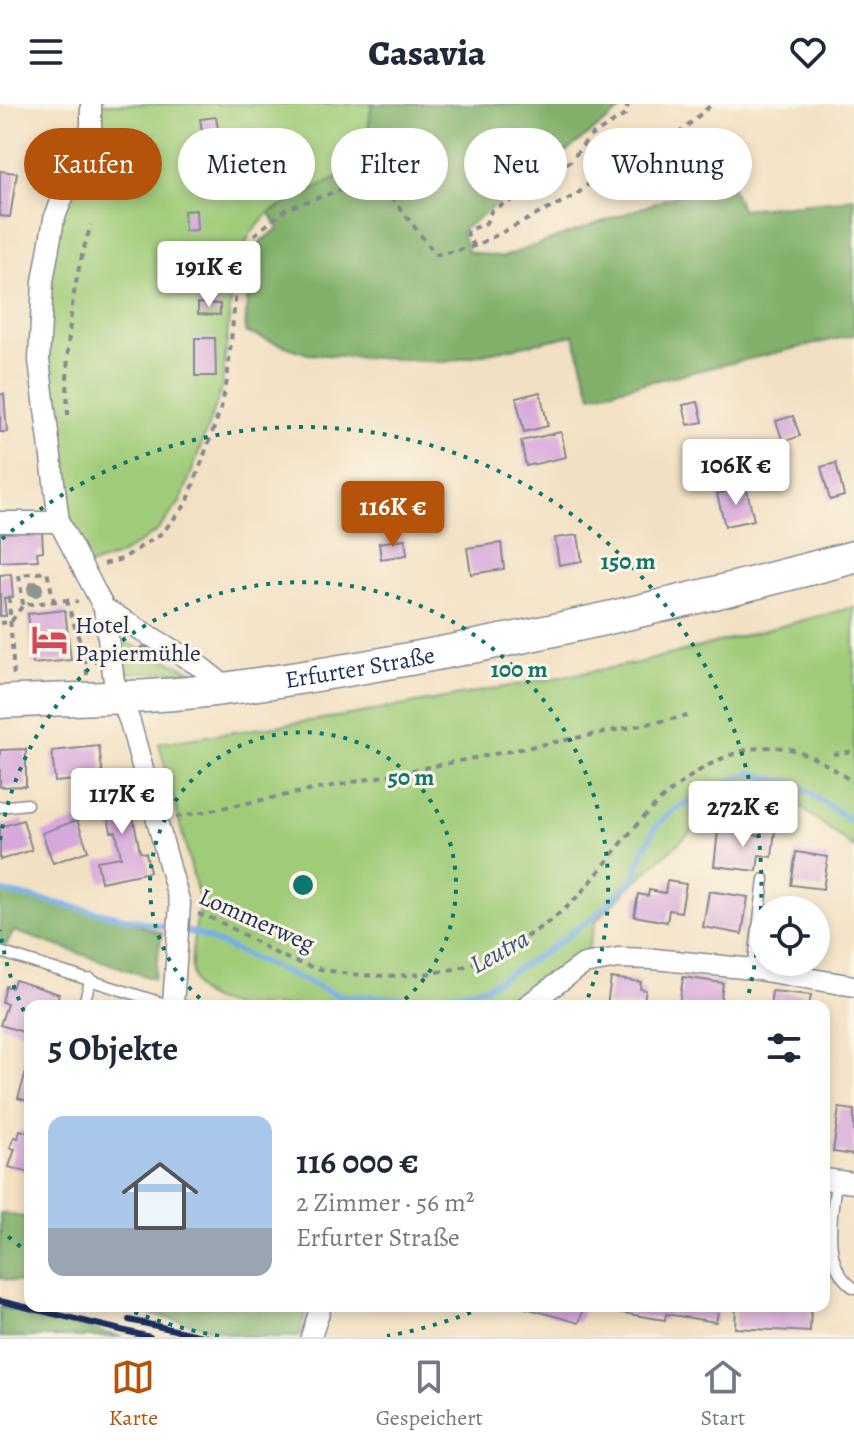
<!DOCTYPE html>
<html lang="de">
<meta charset="utf-8">
<style>
:root{--surface:#fff;--page:#f6f6f7;--text:#1f2937;--muted:#747a83;--line:#e0e1e3;--accent:#b45309}
body{margin:0;font-family:Alegreya,serif;background:var(--page);color:var(--text);height:100vh;display:flex;flex-direction:column;font-size:30px;white-space:nowrap}
*{box-sizing:border-box;margin:0}
p{font-size:26px;color:var(--muted)}
.icon{flex:none;width:44px;height:44px;fill:none;stroke:currentColor;stroke-width:2;stroke-linecap:round;stroke-linejoin:round}
.map{position:relative;flex:1;overflow:hidden}
.details{position:absolute;left:24px;top:896px;width:806px;height:312px;display:flex;flex-direction:column;background:var(--surface);border-radius:16px;box-shadow:0 4px 12px #0003}
.details>*{flex:none}
.top-card{position:absolute;left:24px;top:24px;width:806px;height:72px;display:flex;gap:16px}
.buttons{position:absolute;left:750px;top:792px;display:grid;gap:16px}
.buttons a{display:grid;place-items:center;width:80px;height:80px;border-radius:50%;background:var(--surface);box-shadow:0 4px 12px #0003;font-size:40px}
.price{position:absolute;translate:-50% -68px;padding:0 18px;border-radius:8px;background:#fff;color:#222;font-size:26px;line-height:52px;filter:drop-shadow(0 2px 4px #0008)}
.price::after{content:'';position:absolute;left:50%;top:48px;width:24px;height:18px;margin-left:-12px;background:inherit;clip-path:polygon(0 0,100% 0,50% 100%)}
.price.current{background:var(--accent);color:#fff}
ul{padding:0;list-style:none}
li{display:flex;align-items:center;gap:24px;height:200px;padding:0 24px}
li+li{border-top:2px solid var(--line)}
li span{display:grid;place-items:center;flex:none;width:224px;height:160px;border-radius:16px;color:#555}
li>.icon{margin-inline-start:auto}
span .icon{width:96px;height:96px;fill:#fffc;stroke-width:1}
li b{font-size:34px}
h2{display:flex;justify-content:space-between;align-items:center;height:96px;padding:0 24px;font-size:34px}
.tag{padding:0 28px;border-radius:36px;background:var(--surface);box-shadow:0 4px 12px #0003;font-size:28px;line-height:72px}
.tag.current{background:var(--accent);color:#fff}
header{display:flex;justify-content:space-between;align-items:center;height:104px;padding:0 24px;background:var(--surface);font-size:36px;font-weight:800}
.tabs{display:flex;justify-content:space-around;align-items:center;height:112px;border-top:2px solid var(--line);background:var(--surface);font-size:22px;color:var(--muted)}
.tabs a{display:grid;justify-items:center;gap:4px}
.tabs .current{color:var(--accent)}
.map>svg:first-child{display:block}
</style>
<header><svg class="icon" aria-label="menu" viewBox="0 0 24 24"><path d="M4 6h16M4 12h16M4 18h16"/></svg>Casavia<svg class="icon" aria-label="heart" viewBox="0 0 24 24"><path d="M12 20l-8-8c-3-5 5-10 8-4 3-6 11-1 8 4z"/></svg></header>
<div class="map">
<svg width="854" height="1233" viewBox="0 0 854 1233">
<rect width="100%" height="100%" fill="#fcf5e5"/>
<filter id="ink" filterUnits="userSpaceOnUse"><feTurbulence type="fractalNoise" baseFrequency=".0125" numOctaves="2"/><feDisplacementMap in="SourceGraphic" scale="16" xChannelSelector="R" yChannelSelector="G"/><feConvolveMatrix kernelMatrix="1 2 1 2 8 2 1 2 1" color-interpolation-filters="sRGB"/></filter>
<filter id="wash" filterUnits="userSpaceOnUse"><feTurbulence type="fractalNoise" baseFrequency=".006" numOctaves="4" result="noise"/><feDisplacementMap in="SourceGraphic" scale="32" xChannelSelector="R" yChannelSelector="G"/><feGaussianBlur stdDeviation="1.8" result="paint"/><feColorMatrix in="noise" values="0 0 0 0 0 0 0 0 0 0 0 0 0 0 0 0 0 1.4 0 .05"/><feComposite in="paint" operator="in"/></filter>
<g filter="url(#wash)">
<rect width="100%" height="100%" fill="#f2e0c2"/>
<!-- green -->
<path fill="#a0cc79" stroke="#5e7e6c" stroke-width="2" d="M91,0H372L363,61L270,108L250,130L234,165L222,284L181,397L157,427L120,451L88,462L59,418L43,177Z
M854,503V744L793,697L736,699L693,726L638,775L596,817L585,854L512,902H233C221,898 207,896 198,886C185,871 195,820 201,802L159,639L350,611L638,559Z
M118,535L192,567L126,569Z"/>
<!-- forest -->
<path fill="#80b069" stroke="#4e7064" stroke-width="2" d="M372,0H629L461,127L469,148L503,153L728,73L741,105L843,96L854,93V231L591,291L574,231L445,258L308,250L245,228L249,168L261,137L278,125L270,108L363,61Z
M0,787L107,810L162,829L154,875L14,827L2,848H0Z
M0,1109L30,1114V1181L0,1174Z
M116,1202H308L299,1233H246Z
M0,1203L8,1205L122,1233H0Z"/>
<g fill="none" stroke-linecap="round" stroke-linejoin="round">
<!-- stream -->
<path stroke="#76aee5" stroke-width="6" d="M0,787L198,830L337,891L422,896L486,883L542,850L595,812L635,773L643,748L656,722L673,707L706,688L751,669L796,680L854,719"/>
</g>
<g id="blocks">
<!-- building -->
<path fill="#d7a8db" d="M216,13L218,25L202,28L200,15Z
M138,42H156V54L138,52Z
M0,67L17,69L10,113L0,112Z
M196,106L197,126L185,127L184,107Z
M198,199L220,200V211L198,210Z
M195,234H215L216,272H195Z
M540,288L548,322L524,328L516,294Z
M0,290H4L7,328H0Z
M698,298L703,318L688,321L683,301Z
M793,312L800,332L783,338L776,317Z
M561,328L566,353L526,362L521,337Z
M836,359L844,392L830,396L821,363Z
M746,383L754,416L725,422L717,390Z
M42,426L43,447L37,448L38,456L0,458V428Z
M578,431L582,457L559,461L555,434Z
M405,435L407,451L381,455L379,439Z
M501,439L504,465L471,470L467,444Z
M11,470L13,493L4,494L6,512H0V471Z
M65,506L71,556L33,560L28,510Z
M99,642L103,673L55,678L52,647Z
M26,645V682L0,683V646Z
M126,677L140,748L146,749L150,768L101,778L97,757L121,753L116,728H111L102,682Z
M23,716L32,746L0,756V723Z
M77,716L88,747L53,759L42,729Z
M762,724L775,725L772,753L759,751L757,767L714,762L718,727L761,732Z
M796,748L828,753L823,785L791,781Z
M667,777L686,780L681,808L669,806L667,818L634,812L638,790L648,792L649,786L665,789Z
M709,787L748,793L742,830L703,823Z
M683,873L723,879L720,902H679Z
M611,874L641,878L640,885L646,886L643,902L607,901Z
M15,876L59,890L55,902H30V930L0,921L7,900L2,898L6,882L12,884Z
M772,887L811,891L809,902H770Z
M29,959H30V998L18,994Z
M839,1004L854,1006V1051L833,1048Z
M20,1026L30,1029V1069L9,1063L15,1045L10,1044L14,1033L18,1034Z
M519,1202H584L579,1219Z
M617,1202H719L716,1218L666,1210L665,1216L616,1208Z
M736,1202H811L810,1228L735,1224Z"/>
</g>
</g>
<g filter="url(#ink)">
<use href="#blocks" fill-opacity="0" stroke="#868890" stroke-width="2"/>
<g fill="none" stroke-linecap="round" stroke-linejoin="round">
<defs>
<path id="lane" d="M0,703L27,700
M0,848L172,902
M753,865L764,775
M83,902L91,875
M836,1078C832,1111 821,1162 854,1184"/>
<path id="street" d="M91,0V24L54,115L43,177L39,256L59,418L104,504L114,577L130,618L180,800L173,901L176,902
M0,418H59
M104,504L201,563L229,585
M526,902L584,860L618,854L654,855L753,865L854,882
M824,1075L854,1079
M311,1233L321,1202"/>
<g id="primary">
<path id="s1" d="M0,598C76,594 154,595 230,584C441,555 649,508 854,453"/>
</g>
</defs>
<!-- lane casing -->
<use href="#lane" stroke="#868890" stroke-width="13"/>
<!-- street casing -->
<use href="#street" stroke="#868890" stroke-width="23"/>
<!-- primary casing -->
<use href="#primary" stroke="#868890" stroke-width="35"/>
<!-- path -->
<path stroke="#868890" stroke-width="4" stroke-dasharray="6 6" stroke-linecap="butt" d="M475,142L469,136L467,127L486,119L492,105L511,97L518,84L532,79L537,72L571,57L589,33L625,11L628,0
M68,311C65,245 70,184 91,121
M104,460L122,455L162,429L187,399L221,304L227,277L238,167L254,131L288,104L352,82L382,81L436,151L475,142L576,91L591,78L614,67L642,44L669,38L712,0
M9,493L14,575
M67,496C72,519 87,551 87,572
M23,501L19,471L47,468L54,497
M0,519L11,518L23,501L67,496L78,498
M833,650L854,647
M176,713L687,612
M198,810C231,819 259,843 291,856C339,875 408,876 458,864C489,857 545,824 568,802C593,778 612,750 635,723C669,683 728,636 784,644C807,647 835,665 854,679"/>
<!-- lane -->
<use href="#lane" stroke="#fff" stroke-width="10"/>
<!-- street -->
<use href="#street" stroke="#fff" stroke-width="20"/>
<!-- primary -->
<use href="#primary" stroke="#fff" stroke-width="32"/>
<!-- rail -->
<path stroke="#1b2f5e" stroke-width="6" d="M0,1197L150,1233
M129,1216L207,1233"/>
</g>
<!-- trees -->
<g fill="#8e948f">
<circle cx="35" cy="485" r="8"/>
<circle cx="145" cy="549" r="8"/>
</g>
</g>
<!-- distance rings -->
<g fill="none" stroke="#0f766e" stroke-width="4" stroke-dasharray="4 8">
<path d="M209 902A153 153 0 1 1 397 902"/>
<path d="M29 918A306 306 0 0 1 0 826M0 736A306 306 0 1 1 585 901"/>
<path d="M482 1204A459 459 0 0 1 387 1232M219 1232A459 459 0 0 1 124 1204M30 1150A459 459 0 0 1 2 1127M2 435A459 459 0 0 1 746 900"/>
</g>
<!-- icons -->
<defs>
<symbol id="hotel-bare" viewBox="-9 -9 18 18"><path d="M-6-4.5h1.5V1H6V5H4.5V3h-9V5H-6ZM-4 0a1.8 1.8 0 1 1 3.6 0ZM.5 0V-2.5h3Q6-2.5 6 0Z" fill="#d1495b" stroke="#fcf5e5" stroke-width="2.5" paint-order="stroke"/></symbol>
</defs>
<g fill-rule="evenodd">
<use href="#hotel-bare" x="24" y="510" width="51" height="51"/>
</g>
<g text-anchor="middle" stroke-width="6" stroke-linejoin="round" paint-order="stroke">
<!-- poi labels -->
<g font-size="24" fill="#1b2f5e" stroke="#fcf5e5" text-anchor="start">
<text x="75" y="529">Hotel<tspan x="75" dy="28">Papiermühle</tspan></text>
</g>
<!-- street labels -->
<g font-size="24" fill="#1b2f5e" stroke="#fcf5e5">
<text dy="8" stroke="none"><textPath href="#s1" startOffset="362">Erfurter Straße</textPath></text>
<text transform="translate(257 816) rotate(24)" y="8">Lommerweg</text>
</g>
<!-- water labels -->
<g font-size="26" font-style="italic" fill="#365586" stroke="#fcf5e5">
<text transform="translate(499 847) rotate(-29)" y="9">Leutra</text>
</g>
</g>
<circle cx="303" cy="781" r="12" fill="#0f766e" stroke="#fcf5e5" stroke-width="4"/>
<g font-size="24" text-anchor="middle" font-weight="bold" fill="#0f766e" stroke="#fcf5e5" stroke-width="6" stroke-linejoin="round" paint-order="stroke">
<text x="628" y="465">150 m</text>
<text x="519" y="573">100 m</text>
<text x="411" y="681">50 m</text>
</g>
</svg>
<div class="buttons">
<a><svg class="icon" aria-label="locate" viewBox="0 0 24 24"><circle cx="12" cy="12" r="6"/><path d="M12 2v4M12 18v4M2 12h4M18 12h4"/></svg></a>
</div>
<b class="price" style="left:209px;top:205px">191K €</b>
<b class="price" style="left:736px;top:403px">106K €</b>
<b class="price current" style="left:393px;top:445px">116K €</b>
<b class="price" style="left:122px;top:732px">117K €</b>
<b class="price" style="left:743px;top:745px">272K €</b>
<div class="top-card">
<a class="tag current">Kaufen</a>
<a class="tag">Mieten</a>
<a class="tag">Filter</a>
<a class="tag">Neu</a>
<a class="tag">Wohnung</a>
</div>
<section class="details">
<h2>5 Objekte<svg class="icon" aria-label="filters" viewBox="0 0 24 24"><path d="M4 7h16M4 17h16"/><circle cx="9" cy="7" r="2"/><circle cx="15" cy="17" r="2"/></svg></h2>
<ul>
<li><span style="background:linear-gradient(#a9c7e8 70%,#9aa5b1 0)"><svg class="icon" aria-label="home" viewBox="0 0 24 24"><path d="M3 11l9-7 9 7M6 9v11h12V9"/></svg></span><div><b>116 000 €</b><p>2 Zimmer · 56 m²</p><p>Erfurter Straße</p></div></li>
</ul>
</section>
</div>
<nav class="tabs">
<a class="current"><svg class="icon" aria-label="map" viewBox="0 0 24 24"><path d="M3 6l6-2 6 2 6-2v14l-6 2-6-2-6 2zM9 4v14M15 6v14"/></svg>Karte</a>
<a><svg class="icon" aria-label="saved" viewBox="0 0 24 24"><path d="M7 4h10v16l-5-4-5 4z"/></svg>Gespeichert</a>
<a><svg class="icon" aria-label="home" viewBox="0 0 24 24"><path d="M3 11l9-7 9 7M6 9v11h12V9"/></svg>Start</a>
</nav>
